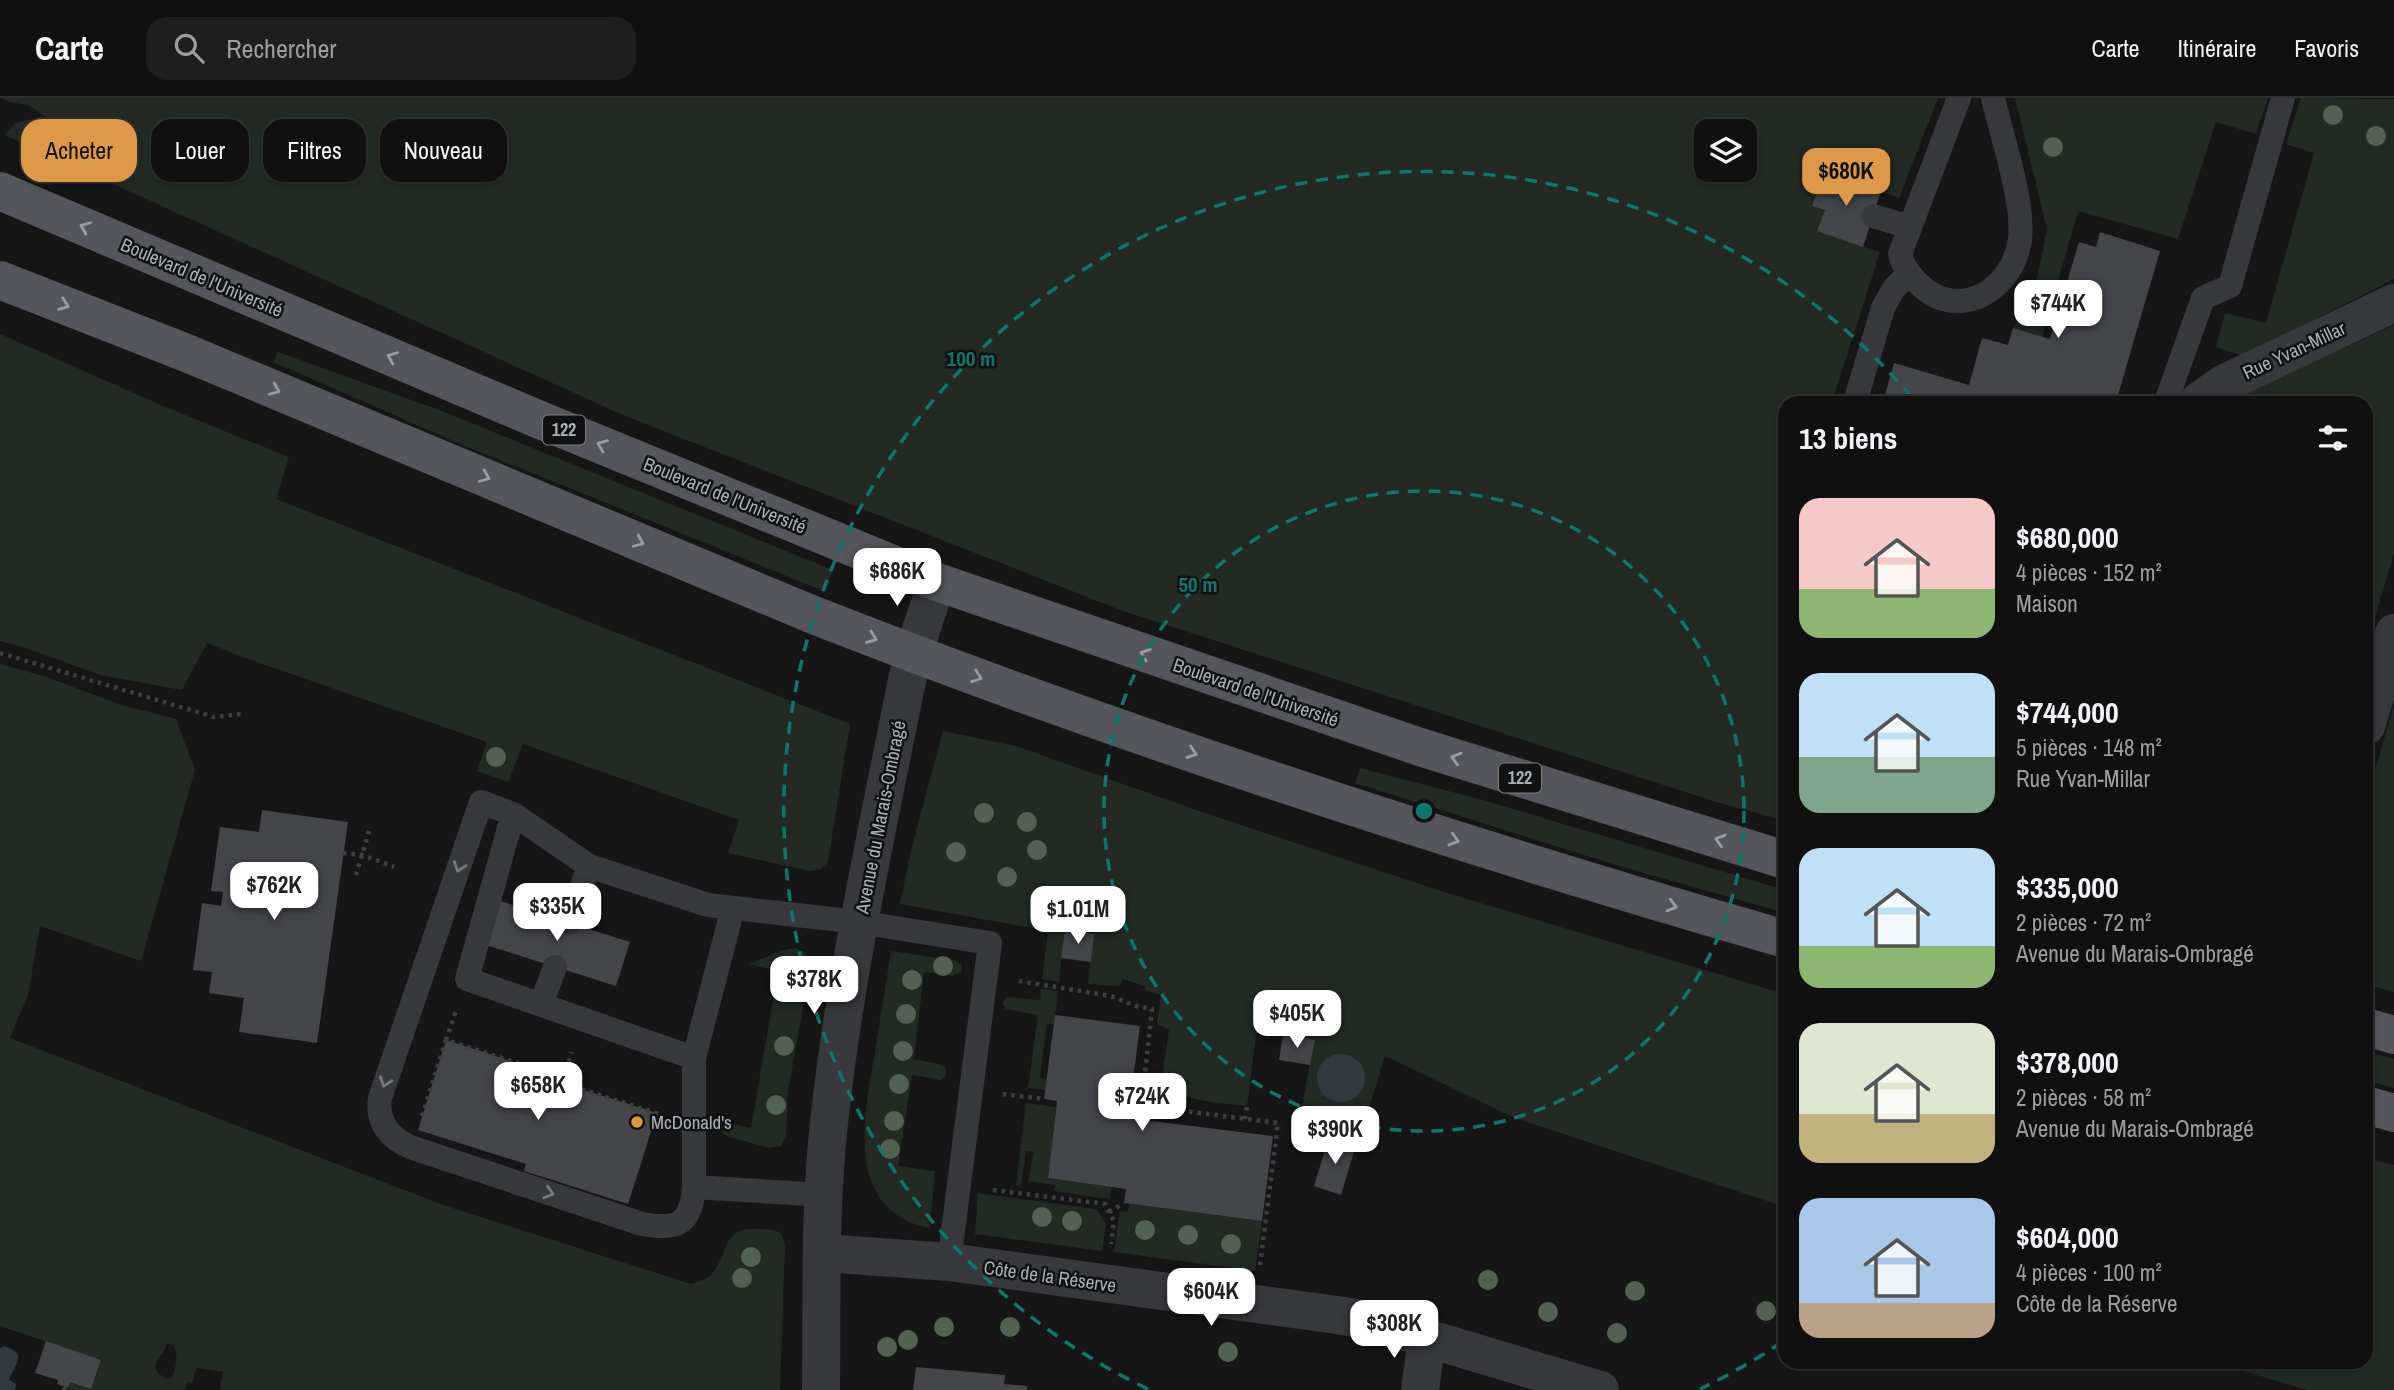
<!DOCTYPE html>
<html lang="fr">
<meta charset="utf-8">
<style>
:root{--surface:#101011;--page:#1e1e1f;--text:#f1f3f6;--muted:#9c9d9f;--line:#303031;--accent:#dd9948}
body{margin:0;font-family:"Archivo Narrow",sans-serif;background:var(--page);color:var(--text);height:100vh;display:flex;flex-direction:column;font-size:26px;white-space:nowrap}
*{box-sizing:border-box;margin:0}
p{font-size:23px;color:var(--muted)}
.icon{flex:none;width:38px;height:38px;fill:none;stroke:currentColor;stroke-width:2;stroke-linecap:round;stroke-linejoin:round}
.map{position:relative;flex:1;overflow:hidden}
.side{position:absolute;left:1778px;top:298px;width:595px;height:973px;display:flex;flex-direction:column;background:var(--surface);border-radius:21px;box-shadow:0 4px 10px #0003,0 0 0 2px var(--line)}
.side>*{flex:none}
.banner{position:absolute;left:21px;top:21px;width:665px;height:63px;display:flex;gap:14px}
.buttons{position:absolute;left:1694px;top:21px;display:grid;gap:14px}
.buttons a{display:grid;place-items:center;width:63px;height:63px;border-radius:14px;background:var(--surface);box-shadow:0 4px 10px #0003,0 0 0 2px var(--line);font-size:35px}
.price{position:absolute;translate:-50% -60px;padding:0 16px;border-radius:14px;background:#fff;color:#222;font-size:23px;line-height:46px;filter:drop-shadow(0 2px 4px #0008)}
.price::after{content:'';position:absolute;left:50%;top:42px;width:21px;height:16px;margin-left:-10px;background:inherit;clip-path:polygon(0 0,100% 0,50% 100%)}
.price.active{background:var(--accent);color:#111}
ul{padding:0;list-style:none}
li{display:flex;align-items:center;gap:21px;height:175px;padding:0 21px}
li span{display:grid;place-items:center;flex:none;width:196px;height:140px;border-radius:21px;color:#555}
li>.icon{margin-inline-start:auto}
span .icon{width:84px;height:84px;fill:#fffc;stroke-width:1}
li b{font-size:30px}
h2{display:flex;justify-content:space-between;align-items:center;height:84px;padding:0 21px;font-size:30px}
.chip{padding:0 24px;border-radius:21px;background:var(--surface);box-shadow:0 4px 10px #0003,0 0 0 2px var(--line);font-size:24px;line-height:63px}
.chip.active{background:var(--accent);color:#111}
header{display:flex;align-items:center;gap:42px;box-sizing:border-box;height:98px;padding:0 35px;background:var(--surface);border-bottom:2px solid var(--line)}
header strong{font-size:33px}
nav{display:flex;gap:38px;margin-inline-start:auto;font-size:24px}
.search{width:490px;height:63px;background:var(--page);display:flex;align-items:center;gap:18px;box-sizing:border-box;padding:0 24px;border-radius:21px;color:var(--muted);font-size:26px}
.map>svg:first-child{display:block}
</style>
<header>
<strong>Carte</strong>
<div class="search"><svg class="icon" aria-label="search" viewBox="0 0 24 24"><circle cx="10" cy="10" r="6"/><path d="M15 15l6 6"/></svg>Rechercher</div>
<nav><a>Carte</a><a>Itinéraire</a><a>Favoris</a></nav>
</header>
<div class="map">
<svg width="2394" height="1292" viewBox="0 0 2394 1292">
<rect width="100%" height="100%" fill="#161617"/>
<!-- green -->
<path fill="#222a23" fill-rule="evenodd" d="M1,0H1938L1899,100L1824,73L1812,108L1825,112L1818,133L1880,154L1832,304H1785V723L1716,704L1123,513L623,317L5,37L14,26L28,21L107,59L28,7L9,4ZM1706,33H1745V72H1706Z
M2015,0H2268L2256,36L2216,24L2178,141L2078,113L2042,239L2013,230L2034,196L2047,131Z
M2301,0L2394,1V181L2243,258L2216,249L2225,215L2266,225L2314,55L2286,46Z
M2394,227V456L2366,549V304H2227Z
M0,236L168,310L289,359L276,401L850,626L828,764L821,771L810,773L728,755L739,722L523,646L508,684L477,673L487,644L248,561L207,545L182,592L100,577L26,550L0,543Z
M278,254L439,312L833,472L824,493L458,345L273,264Z
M0,566L47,579L118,606L176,621L195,672L141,863L40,828L28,897L10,940L443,1107L691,1186C696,1184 703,1183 707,1180C730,1163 718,1130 754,1131C764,1131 772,1131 781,1135L785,1146L780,1292H224L220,1291L223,1274L196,1270L192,1285L187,1284L185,1292H68L70,1284L91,1291L101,1262L0,1228ZM167,1245L173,1247C179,1258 176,1268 172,1280L167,1281C142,1268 164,1260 167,1245Z
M2394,607V894L2366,886V704Z
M943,633L1016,648L1199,713L1447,795L1785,896V1109L1515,1020L1385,958L1364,1026L1301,1015L1314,942L1257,929L1247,1008C1215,1004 1187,1005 1161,984L1169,932L1157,926L1161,897L1145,892V888L1123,881L1120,888L1088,886L1094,832L1065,827L1059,884L1042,881L1048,833L900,806L911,752Z
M1360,670L1483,702L1785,792V815L1619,768L1355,685Z
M794,850L805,854L811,865L788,993L786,1038L781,1048L769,1050L726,1038L722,1034L729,1025L751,1030L778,873L749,866L781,853Z
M891,853L954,862L962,867V873L952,878L924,874L914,961L939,966L946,970V978L941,982L912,977L898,1068L935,1073L930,1130C843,1114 864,1015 875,954C880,920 886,887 891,853Z
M1041,891L1058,893L1054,926H1047L1040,980L1047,982L1045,992L1028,990L1038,917L1006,911L1002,905L1006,899L1040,902Z
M2366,953L2394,961V990L2366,982Z
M1026,1005L1056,1009L1048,1080L1112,1089L1109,1101L1054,1093L1055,1087L1028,1083L1034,1054L1026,1053L1021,1088L1016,1087Z
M2366,1060L2394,1067V1292H2307L2213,1264H2366Z
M978,1095L1096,1111L1106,1126L1102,1153L975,1136Z
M1130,1106L1262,1123L1255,1173L1114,1154L1120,1113L1127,1114Z"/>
<!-- water -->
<path fill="#303a3f" d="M1317 980a24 24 0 1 1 48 0a24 24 0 1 1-48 0Z
M4,1248C29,1256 15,1266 9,1282L16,1286L15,1292H0V1250Z"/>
<!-- building -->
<path fill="#45464a" d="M1824,73L1881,93L1863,149L1817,133L1825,112L1812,108Z
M2100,134L2160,153L2116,304H1883L1894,265L1969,287L1982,240L2008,247L2013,230L2050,241L2079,144L2096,149Z
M262,712L348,724L317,945L239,934L244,900L209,895L212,874L193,872L202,805L221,808L223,794L211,793L220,729L259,734Z
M497,802L630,844L616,888L483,846Z
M1065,832L1094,836L1091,864L1061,860Z
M1055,917L1140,928L1128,1020L1273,1038L1262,1123L1124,1105L1126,1091L1048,1080L1057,1003L1044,1001Z
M1283,936L1315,942L1310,967L1279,962Z
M446,942L564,980L562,985L657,1015L628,1106L524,1073L526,1066L418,1032Z
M1329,1039L1356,1047L1341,1097L1314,1088Z
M46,1243L101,1262L91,1291L70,1284L68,1290L57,1286L58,1282L35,1275Z
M916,1269L1005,1277L1004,1286L1027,1288V1292H913Z"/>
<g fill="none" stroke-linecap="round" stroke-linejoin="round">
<!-- path -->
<path stroke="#3d4043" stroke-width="4.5" stroke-dasharray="3.5 5" stroke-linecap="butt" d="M0,555L214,619L241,616
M343,755L362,757L394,769
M356,777L369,733
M1019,883L1111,898L1136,908L1152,911L1143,994L1161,997L1160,1010L1278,1025L1260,1167
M446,942L456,913
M564,980L572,954
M1003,996L1044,1001
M422,1018L446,942L564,980L562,985L659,1016
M1245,1021L1247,1008
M993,1092L1105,1106L1114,1123L1111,1146
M1109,1114L1124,1105
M64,1289L65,1292"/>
<!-- service -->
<path stroke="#37393c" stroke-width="24" d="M1959,0L1900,156C1903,169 1910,178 1920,187C1960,225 2014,190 2020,141C2024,103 2002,39 1993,0
M1873,118L1910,129
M1855,304L1883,210L1894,190L1909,176
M2166,304L2203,200L2230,188L2283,0
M513,716L467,881L694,960
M733,810L694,960V1089L824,1097
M569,825L589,768
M541,906L555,869
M694,1089C691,1127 677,1132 642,1126L413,1050C390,1041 376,1025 380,1000L481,704L513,716L589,768L708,807L858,824L990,845L949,1164"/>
<!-- minor -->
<path stroke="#37393c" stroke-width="38" d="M2198,304L2223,286L2394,205
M2366,628L2394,535
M823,1155L949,1164L1337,1217L1366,1222L1600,1292
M821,1292C822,1200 819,1107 830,1016C846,873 877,733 905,592L913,556L937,484
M1420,1292L1427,1240"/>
<!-- primary -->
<path stroke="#54565b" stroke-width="38" d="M0,93L540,322L937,484L1420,649L1785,762
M0,182L189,256L811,516C1130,641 1456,746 1785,841
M2366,929L2394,937
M2366,1007L2394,1015"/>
</g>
<!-- trees -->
<g fill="#526152">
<circle cx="2333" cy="17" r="10"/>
<circle cx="2376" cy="38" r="10"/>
<circle cx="2053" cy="49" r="10"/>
<circle cx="496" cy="659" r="10"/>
<circle cx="984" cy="715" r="10"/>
<circle cx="1027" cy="724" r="10"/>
<circle cx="1037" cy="752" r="10"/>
<circle cx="956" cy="754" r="10"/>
<circle cx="1007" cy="779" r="10"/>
<circle cx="943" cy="868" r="10"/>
<circle cx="792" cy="877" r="10"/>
<circle cx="912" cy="882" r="10"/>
<circle cx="906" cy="916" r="10"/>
<circle cx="784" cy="948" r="10"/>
<circle cx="903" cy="953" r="10"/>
<circle cx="899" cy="986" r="10"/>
<circle cx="776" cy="1007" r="10"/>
<circle cx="894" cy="1023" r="10"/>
<circle cx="890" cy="1051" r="10"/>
<circle cx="1042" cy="1119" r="10"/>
<circle cx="1072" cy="1123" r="10"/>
<circle cx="1145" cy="1132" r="10"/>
<circle cx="1188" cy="1137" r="10"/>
<circle cx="1231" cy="1146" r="10"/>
<circle cx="751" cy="1159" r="10"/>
<circle cx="742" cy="1180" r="10"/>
<circle cx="1488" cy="1182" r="10"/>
<circle cx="1635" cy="1193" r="10"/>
<circle cx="1766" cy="1213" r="10"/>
<circle cx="1548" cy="1214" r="10"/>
<circle cx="944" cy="1229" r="10"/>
<circle cx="1010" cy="1229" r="10"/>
<circle cx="1617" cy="1235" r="10"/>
<circle cx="908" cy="1242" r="10"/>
<circle cx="887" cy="1249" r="10"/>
<circle cx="1228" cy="1254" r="10"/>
</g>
<!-- one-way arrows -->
<defs><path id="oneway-chevron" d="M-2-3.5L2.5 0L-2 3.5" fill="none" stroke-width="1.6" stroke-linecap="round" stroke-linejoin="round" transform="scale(1.75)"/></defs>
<g stroke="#989da4">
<use href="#oneway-chevron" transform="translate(85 129) rotate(-157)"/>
<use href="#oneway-chevron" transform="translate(64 207) rotate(21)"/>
<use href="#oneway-chevron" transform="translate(392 259) rotate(-157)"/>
<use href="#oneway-chevron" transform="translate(275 292) rotate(23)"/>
<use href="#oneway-chevron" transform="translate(602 347) rotate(-158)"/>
<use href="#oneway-chevron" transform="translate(485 379) rotate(23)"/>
<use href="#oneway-chevron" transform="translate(639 444) rotate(23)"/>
<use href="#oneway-chevron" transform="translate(872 540) rotate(21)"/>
<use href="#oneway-chevron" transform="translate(1145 556) rotate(-161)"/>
<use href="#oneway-chevron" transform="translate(977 579) rotate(20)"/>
<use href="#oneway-chevron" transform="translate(1192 655) rotate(19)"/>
<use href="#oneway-chevron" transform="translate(1456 660) rotate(-163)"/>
<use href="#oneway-chevron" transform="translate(1454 742) rotate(17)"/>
<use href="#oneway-chevron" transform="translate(1720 742) rotate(-163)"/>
<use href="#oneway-chevron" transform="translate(1672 808) rotate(16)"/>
</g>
<g stroke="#767a7f">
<use href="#oneway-chevron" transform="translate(459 769) rotate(109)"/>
<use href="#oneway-chevron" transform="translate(385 984) rotate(109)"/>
<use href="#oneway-chevron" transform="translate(549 1095) rotate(18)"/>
</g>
<!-- distance rings -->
<g fill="none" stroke="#0f766e" stroke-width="3.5" stroke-dasharray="12 9">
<circle cx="1424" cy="713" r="320"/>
<path d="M1782 1244A640 640 0 0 1 1700 1291M1148 1291A640 640 0 1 1 1914 302"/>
</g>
<!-- markers -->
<circle fill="#dd9948" stroke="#111112" stroke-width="2.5" cx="637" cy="1024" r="7"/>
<g text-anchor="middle" stroke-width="5" stroke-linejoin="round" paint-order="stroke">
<!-- shield labels -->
<g fill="#111112" stroke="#7b8085" stroke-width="2">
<rect x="543" y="317.5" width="42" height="29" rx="5"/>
<rect x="1499" y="665.5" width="42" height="29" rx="5"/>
</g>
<g font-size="18" font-weight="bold" fill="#a9afb6">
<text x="564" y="338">122</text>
<text x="1520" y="686">122</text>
</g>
<!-- street labels -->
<g font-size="19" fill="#a9afb6" stroke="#111112">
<text transform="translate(202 179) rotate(23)" y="7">Boulevard de l'Université</text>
<text transform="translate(2294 252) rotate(-25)" y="7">Rue Yvan-Millar</text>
<text transform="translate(725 397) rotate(22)" y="7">Boulevard de l'Université</text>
<text transform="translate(1256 594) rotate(19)" y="7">Boulevard de l'Université</text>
<text transform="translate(880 719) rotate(-79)" y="7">Avenue du Marais-Ombragé</text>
<text transform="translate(1050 1178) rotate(8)" y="7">Côte de la Réserve</text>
</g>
<!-- poi labels -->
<g font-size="19" fill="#a9afb6" stroke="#111112" text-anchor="start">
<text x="651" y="1031">McDonald's</text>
</g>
</g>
<circle cx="1424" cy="713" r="10" fill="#0f766e" stroke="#111112" stroke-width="3.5"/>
<g font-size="21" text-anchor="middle" font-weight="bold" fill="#0f766e" stroke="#111112" stroke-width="5" stroke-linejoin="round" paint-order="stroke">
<text x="971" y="268">100 m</text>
<text x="1198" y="494">50 m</text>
</g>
</svg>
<div class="buttons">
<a><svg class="icon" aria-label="layers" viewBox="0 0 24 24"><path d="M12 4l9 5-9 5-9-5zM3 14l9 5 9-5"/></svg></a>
</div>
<b class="price active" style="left:1846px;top:110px">$680K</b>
<b class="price" style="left:2058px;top:242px">$744K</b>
<b class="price" style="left:897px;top:510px">$686K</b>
<b class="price" style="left:274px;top:824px">$762K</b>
<b class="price" style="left:557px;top:845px">$335K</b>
<b class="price" style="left:1078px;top:848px">$1.01M</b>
<b class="price" style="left:814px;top:918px">$378K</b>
<b class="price" style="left:1297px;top:952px">$405K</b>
<b class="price" style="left:538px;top:1024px">$658K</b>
<b class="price" style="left:1142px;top:1035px">$724K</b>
<b class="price" style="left:1335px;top:1068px">$390K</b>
<b class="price" style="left:1211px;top:1230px">$604K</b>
<b class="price" style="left:1394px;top:1262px">$308K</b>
<div class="banner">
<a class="chip active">Acheter</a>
<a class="chip">Louer</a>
<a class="chip">Filtres</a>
<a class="chip">Nouveau</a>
</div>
<section class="side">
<h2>13 biens<svg class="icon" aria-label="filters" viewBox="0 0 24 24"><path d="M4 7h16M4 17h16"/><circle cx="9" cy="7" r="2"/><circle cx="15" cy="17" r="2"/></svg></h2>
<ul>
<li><span style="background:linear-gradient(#f6c9c9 65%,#8fb573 0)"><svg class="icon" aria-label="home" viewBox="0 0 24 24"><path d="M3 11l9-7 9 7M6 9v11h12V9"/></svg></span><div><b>$680,000</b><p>4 pièces · 152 m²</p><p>Maison</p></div></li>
<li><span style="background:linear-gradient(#bfe0f5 60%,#7fa58c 0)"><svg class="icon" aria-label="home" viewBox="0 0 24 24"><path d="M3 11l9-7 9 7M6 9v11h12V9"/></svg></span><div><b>$744,000</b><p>5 pièces · 148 m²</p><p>Rue Yvan-Millar</p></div></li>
<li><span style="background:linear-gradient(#bfe0f5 70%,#8fb573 0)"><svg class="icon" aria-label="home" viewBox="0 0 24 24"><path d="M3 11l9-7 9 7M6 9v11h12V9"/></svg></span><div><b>$335,000</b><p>2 pièces · 72 m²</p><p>Avenue du Marais-Ombragé</p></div></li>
<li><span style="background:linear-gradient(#dfe7d0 65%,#c2b280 0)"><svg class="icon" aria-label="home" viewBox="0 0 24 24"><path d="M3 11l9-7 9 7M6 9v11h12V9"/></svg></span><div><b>$378,000</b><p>2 pièces · 58 m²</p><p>Avenue du Marais-Ombragé</p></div></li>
<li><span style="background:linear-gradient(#a9c7e8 75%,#b9a48a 0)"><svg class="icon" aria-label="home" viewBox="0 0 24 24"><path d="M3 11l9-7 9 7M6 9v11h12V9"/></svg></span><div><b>$604,000</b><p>4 pièces · 100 m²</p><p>Côte de la Réserve</p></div></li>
</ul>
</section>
</div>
